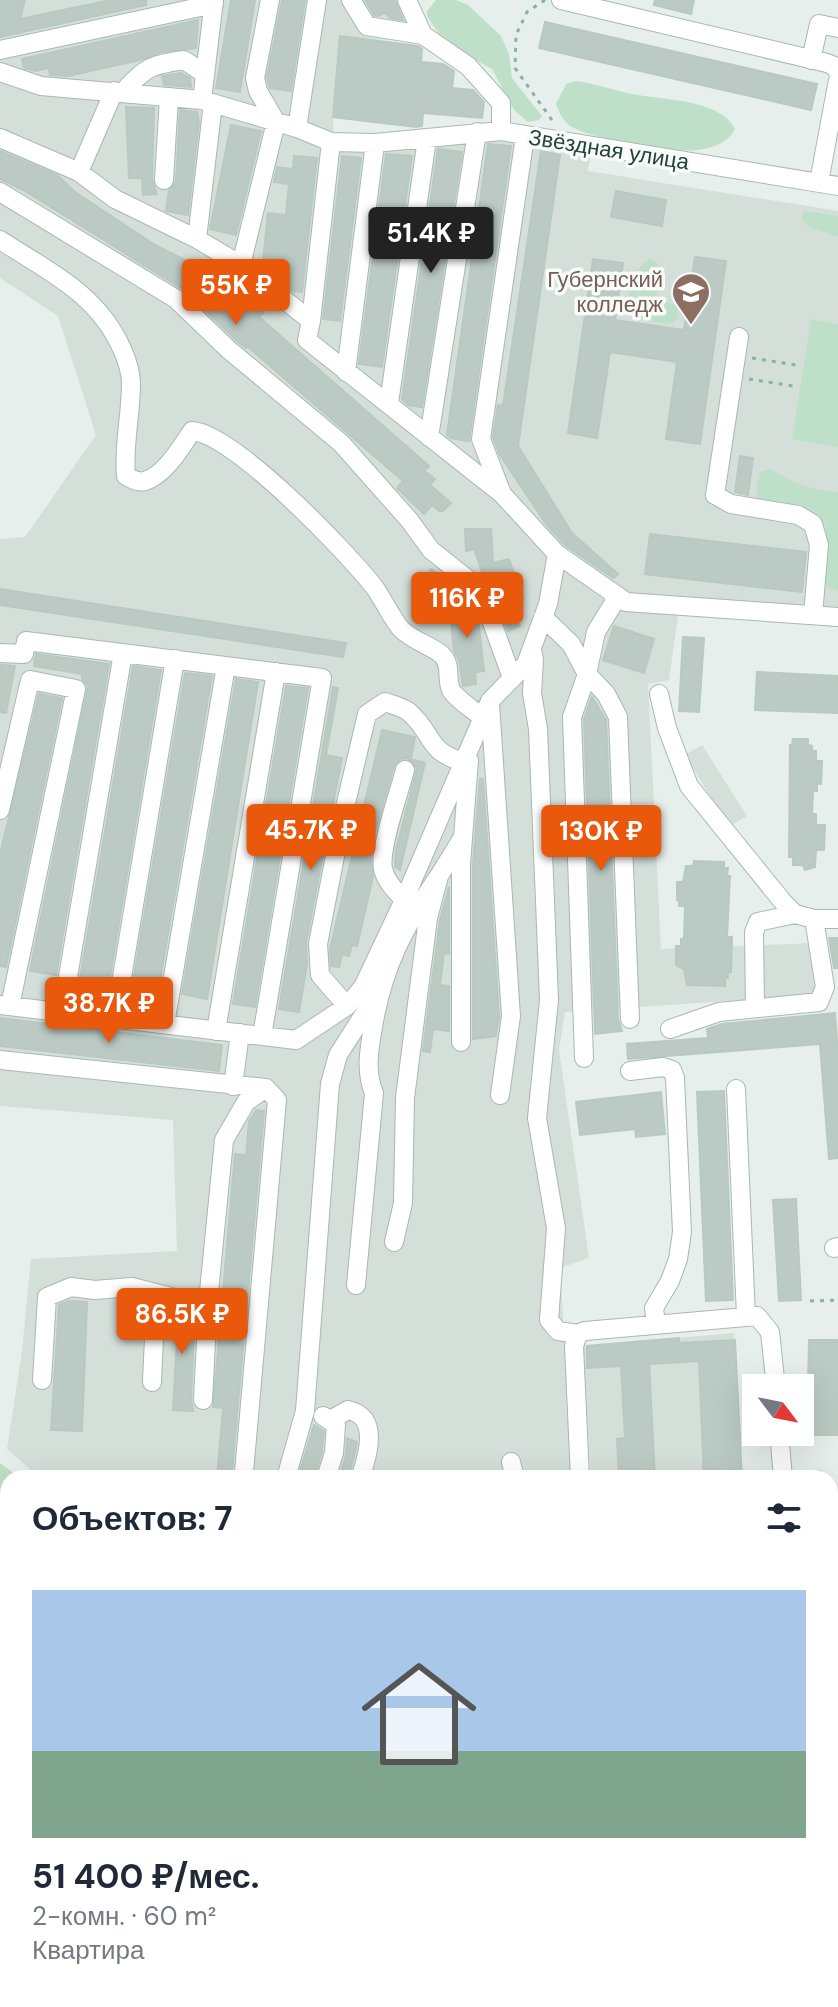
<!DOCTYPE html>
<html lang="ru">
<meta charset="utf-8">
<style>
:root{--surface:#fff;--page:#f6f6f7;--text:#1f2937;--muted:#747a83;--accent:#ea580c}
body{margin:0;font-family:"DM Sans",sans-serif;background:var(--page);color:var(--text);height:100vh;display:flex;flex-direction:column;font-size:30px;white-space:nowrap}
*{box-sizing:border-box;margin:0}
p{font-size:26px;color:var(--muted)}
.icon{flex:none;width:44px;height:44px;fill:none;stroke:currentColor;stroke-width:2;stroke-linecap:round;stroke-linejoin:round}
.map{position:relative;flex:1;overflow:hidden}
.panel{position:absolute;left:0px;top:1470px;width:838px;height:538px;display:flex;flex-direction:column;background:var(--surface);border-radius:24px 24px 0 0;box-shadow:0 8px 32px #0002}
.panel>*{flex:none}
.needle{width:52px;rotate:122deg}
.controls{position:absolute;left:742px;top:1374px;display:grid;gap:16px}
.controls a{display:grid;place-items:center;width:72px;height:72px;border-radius:0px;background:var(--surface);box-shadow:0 8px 32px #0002;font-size:40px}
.price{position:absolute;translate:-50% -68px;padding:0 18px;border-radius:8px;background:var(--accent);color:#fff;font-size:26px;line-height:52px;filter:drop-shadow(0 2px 4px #0008)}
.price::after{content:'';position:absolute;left:50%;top:48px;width:24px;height:18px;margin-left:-12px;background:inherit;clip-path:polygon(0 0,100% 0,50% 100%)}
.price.active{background:#222;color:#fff}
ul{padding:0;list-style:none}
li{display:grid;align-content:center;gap:16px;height:424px;padding:0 32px}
li span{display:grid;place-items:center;height:248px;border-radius:0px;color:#555}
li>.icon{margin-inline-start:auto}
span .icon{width:144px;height:144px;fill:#fffc;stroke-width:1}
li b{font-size:34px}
h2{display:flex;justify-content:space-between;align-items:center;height:96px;padding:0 32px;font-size:34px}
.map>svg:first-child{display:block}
</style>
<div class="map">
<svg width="838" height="2007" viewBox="0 0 838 2007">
<rect width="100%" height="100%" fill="#e6efeb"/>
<!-- built -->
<path fill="#d4dfda" d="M0,0H404L423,43L340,36L333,117L334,148L485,134L592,147L588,171L838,211V613L632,604L678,616L669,680L648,684L661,949L816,943V995L565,1012L559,1050L589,1258L560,1268L573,1478H40L7,1449L22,1351L31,1259L177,1251L173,1120L0,1106V539L25,537L96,435L58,316L0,278Z
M702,745L747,816L729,827L685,755Z
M734,1333L742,1478H591L582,1346Z
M830,1703L838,1704V2007H219L220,2000H830Z"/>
<!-- green -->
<path fill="#bfe0c8" d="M436,0H456L468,5L501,36L509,54L512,78L542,116L539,120L528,122L514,110L492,69L446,45L427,16V11Z
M577,81C596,84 614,90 632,94C661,100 721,99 735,129C728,143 713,148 698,150C675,153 587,139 569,125C562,119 559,112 556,104L566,84Z
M803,211L838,216V237L813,229L802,221Z
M650,259L657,262L659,269L656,298L678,306V318L673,323C654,324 637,320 627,303C631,288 634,266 650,259Z
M811,319L838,324V447L792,439Z
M771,469C793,484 811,490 838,492V591L828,587L822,578L826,545V525L816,515L757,500L756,485L762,471Z
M0,1463L20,1478H8V1760L0,1765Z"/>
<!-- building -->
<path fill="#bbcac4" stroke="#b8c9c2" stroke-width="2" d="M0,0H25L20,19L111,0H146V5L0,37Z
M231,0H255L240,92L216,88Z
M282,0H305L291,91L270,88L267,78Z
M365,0H395L403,20L390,18L385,12L379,16L374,15Z
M655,0H694L691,14L654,5Z
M198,20L196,48L161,52L140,60L68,76L50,75L49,68L35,71L24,68L22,59Z
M545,22L817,84L811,110L539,48Z
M340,36L418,46L422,49L421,62L443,64L454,71L452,88L473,90L484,102L482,118L423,113L422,126L416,127L333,117Z
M181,73L190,78L191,87L164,85L162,76Z
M126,107L154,108L152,179L157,194L143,195L142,178H129Z
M180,110L197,112L199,122L188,215L166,211L169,191L176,181Z
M231,125L261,131L236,235L210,229Z
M488,144L511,146L469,441L451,438L447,435Z
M438,149L462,152L422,407L408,405L402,399Z
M0,151L57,175L75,192L155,245L193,264L217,288L227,277L264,312L259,317L429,466L424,471L435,479L430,485L451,503L443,511H439L432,505L424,514L397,488L403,481L247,346L246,348L237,341L184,290L25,191L0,179Z
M541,151L560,155L518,446L572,533L618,574L613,578L565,545L546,524L500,455L493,438L498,405L503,406Z
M386,154L412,156L382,367L359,364Z
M294,156L317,158L302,292L293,291L287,286L288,273L279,272L280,263L263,261L268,213L286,215L289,184L274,182L277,167L293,169Z
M342,156L361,158L340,321L323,319Z
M616,191L666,200L662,226L611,217Z
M695,257L726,261L700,444L666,439L677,362L610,352L597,438L568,433L593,259L623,263L615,320L684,330Z
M740,456L753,458L748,495L735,492Z
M465,529H491L493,563L509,559L523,599L511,604L520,626L508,631L491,585L484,577L474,549L466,551Z
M650,534L806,552L802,592L645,574Z
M431,569L452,583L443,597L421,583Z
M0,589L346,643L343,657L0,605Z
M471,600L478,618L484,671L475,672L476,684L463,686L459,660L454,651L449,603Z
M614,626L654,639L644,673L603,660Z
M683,637L704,638L699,712L679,711Z
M36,654L109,664L56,975L30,971L88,686L82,679V674L34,666Z
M0,665L15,666L6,713L0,712Z
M133,666L161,670L108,989L79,985Z
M757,672L838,676V713L755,710Z
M185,673L212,676L158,992L132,988Z
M236,679L258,682L207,999L182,994Z
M286,686L308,688L255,1007L233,1004Z
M333,687L338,688L326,755L342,758L306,942L307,964L299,1012L279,1009Z
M39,694L62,698L6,967L0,966V854Z
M592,697L606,720L618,1019L622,1031L595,1034L584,719Z
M382,730L415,737L411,759L425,763L400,870L395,867L396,850L417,768L407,758L401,759L394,766L375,833L371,859L373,877L357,946L352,945L349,956L342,954L339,967L331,966L330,949Z
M793,739H808V745L812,746V751H816V761H822L821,784L817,783V791H813L812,814H816V825H825L824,850H816L815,867L805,870L803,865H793V857H789L790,745H792Z
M480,779H483L499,1016L496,1036L473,1039V864Z
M694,861L724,862V868H728L727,876H730L727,937H732L731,972H728V978H725V986L687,985L684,969L676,965V946H681V939H684L685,906H679V900H677V882H683L686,866H693Z
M449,887V954L444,953L440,985L449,986V1031L433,1029L430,1052L423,1051L440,920Z
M829,938H838V968H834Z
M835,1013L838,1054V1158L829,1159L820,1044L628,1059L627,1044L708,1038L707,1029L722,1024Z
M0,1018L222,1045L219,1071L0,1046Z
M724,1091L733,1300L706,1301L697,1092Z
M661,1092L665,1134L636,1137L635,1129L580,1135L576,1102Z
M256,1110L264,1111L232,1471L234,1478H217L223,1408L213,1407L235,1154L246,1155L249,1121Z
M796,1199L801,1300L779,1301L773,1200Z
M68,1301L87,1302L82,1431L51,1430L59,1305Z
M167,1308L195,1313L191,1399L193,1411L173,1410L177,1338H166Z
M679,1338V1343L735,1340L742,1478H704L699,1361L649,1364L655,1478H619L617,1439L625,1438L621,1366L587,1368V1346Z
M809,1340H838V1435H807Z
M314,1425L324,1431L322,1451L314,1478H298Z
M347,1438L357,1442L354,1456L348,1478H339L346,1456Z"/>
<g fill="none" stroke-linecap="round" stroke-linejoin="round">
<defs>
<path id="minor" d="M351,0L367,26L423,35
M407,0L423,35L468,66L501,103V131L838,186
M561,0L827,63L834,66L838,72
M0,50L214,4
M811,60L819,24L838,28
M0,72L41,86L202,100L297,128L331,142L375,143L501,131
M123,92C146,67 150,65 184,60L205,74
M202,100L214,0
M297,128L317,0
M0,138L79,172L115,199L197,239L241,265L311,321L307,340L502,494L557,554
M79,172L114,91
M164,180L169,97
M819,182L838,80
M0,192L176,299L229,350L341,443L410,521L431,550L480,589L512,678
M197,239L213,103
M0,240C48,271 98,294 122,349C127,360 131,371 131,384C131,415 123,446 126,476C132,479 138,483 145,481C165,475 181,447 192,431C233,433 348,553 375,588C384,601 391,617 401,629C413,641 432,646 442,655C452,665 446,679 451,690C457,700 474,710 483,718
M241,265L276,122L258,91L255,78L270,0
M311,321L331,142
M739,337L715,495L731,504L798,515L813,524L819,545L813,615
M346,372L375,143
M389,403L427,139
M429,437L477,132
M502,494L481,439L525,136
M543,617L571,644L587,674L606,694L618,717L630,1019
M532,650L534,660L532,693L538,729L549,1000L537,1118L556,1228L549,1320L558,1331L578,1334
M0,653L24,654L26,641L322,678L262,1036
M659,694L667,728L689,786L783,902L795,914L814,919
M490,704L511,1016L500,1095
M0,810L30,680L76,689L10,1006
M404,900C396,891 386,882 383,869C379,849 399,793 405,770
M0,1005L296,1040L347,1006L363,987L404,900L490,701L526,664L548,604L557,554L626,602L838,617
M347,1006L320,975L318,944L342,820L367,714L385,702C393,705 403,707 409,712C434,734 426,752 464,762
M755,1008L754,932L758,922L795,914
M62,1012L123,653
M115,1019L175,659
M165,1024L226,666
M670,1029L719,1012L819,1002L825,987L814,919H838
M216,1031L276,672
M461,1042V864L469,760
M584,1058L572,717L587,674L596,632L618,596
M0,1060L266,1088L246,1102L224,1140L208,1302L203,1400
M630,1071L663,1067L672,1070L675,1078L682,1232L678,1259L670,1281L654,1308L656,1324
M233,1086L240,1033
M736,1089L746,1316
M394,1242L403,1203L405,1098L428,918L439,876L463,837
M834,1248L838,1247
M356,1285L374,1093C365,1071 369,1050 373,1027C383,966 405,925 439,876
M42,1380L47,1297L71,1287L95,1290L132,1287L175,1298L208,1302
M152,1382L156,1295
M323,1416L336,1425L334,1453L326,1478
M330,1420L348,1410C380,1416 368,1456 360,1478
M779,1432L783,1478
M511,1462L515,1478
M244,1472L277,1100L266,1088
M286,1478L305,1411L330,1084L338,1055L379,991
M580,1478L574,1346L578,1334L585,1331L757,1316L770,1332L776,1388
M830,1754H838
M830,1835H838
M320,2000L324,2007
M416,2000L437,2007
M557,2000L594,2007
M702,2000V2007
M732,2000L733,2007
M767,2000V2007
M825,2000V2007
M348,2007L351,2000"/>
</defs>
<!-- minor casing -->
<use href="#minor" stroke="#a8b8b2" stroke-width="20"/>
<!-- path -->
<path stroke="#86b3a5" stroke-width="3" stroke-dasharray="4 6" stroke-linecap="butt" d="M545,0L527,12L516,35L515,68L554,123
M752,358L796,365
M749,379L793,386
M810,1301L838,1300
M798,1473L822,1472"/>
<!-- minor -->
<use href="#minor" stroke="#fff" stroke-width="18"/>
</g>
<!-- icons -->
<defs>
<symbol id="university-pin" viewBox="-11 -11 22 30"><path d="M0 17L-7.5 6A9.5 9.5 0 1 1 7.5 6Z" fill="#8d6e63" stroke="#f7fbf9"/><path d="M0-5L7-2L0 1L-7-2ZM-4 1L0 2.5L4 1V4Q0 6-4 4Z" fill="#fff"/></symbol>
</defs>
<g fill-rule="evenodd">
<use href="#university-pin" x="669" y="270" width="44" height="60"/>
</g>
<g text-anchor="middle" stroke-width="7" stroke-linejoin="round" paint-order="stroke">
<!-- street labels -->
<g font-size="22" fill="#24423a" stroke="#f7fbf9">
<text transform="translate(609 149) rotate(9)" y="8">Звёздная улица</text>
</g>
<!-- education labels -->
<g font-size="22" fill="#785e54" stroke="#f7fbf9" text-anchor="end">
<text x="663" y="287">Губернский<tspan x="663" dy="25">колледж</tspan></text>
</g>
</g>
</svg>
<div class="controls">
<a><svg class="needle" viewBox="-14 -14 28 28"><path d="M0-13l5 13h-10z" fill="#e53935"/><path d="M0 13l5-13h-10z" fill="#747a83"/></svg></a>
</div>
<b class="price active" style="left:431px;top:275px">51.4K ₽</b>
<b class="price" style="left:236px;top:327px">55K ₽</b>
<b class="price" style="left:467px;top:640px">116K ₽</b>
<b class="price" style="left:311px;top:872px">45.7K ₽</b>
<b class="price" style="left:601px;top:873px">130K ₽</b>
<b class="price" style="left:109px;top:1045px">38.7K ₽</b>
<b class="price" style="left:182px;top:1356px">86.5K ₽</b>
<section class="panel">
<h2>Объектов: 7<svg class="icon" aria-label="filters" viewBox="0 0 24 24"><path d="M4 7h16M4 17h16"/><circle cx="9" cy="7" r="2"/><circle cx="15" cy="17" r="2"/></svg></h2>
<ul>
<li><span style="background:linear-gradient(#a9c7e8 65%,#7fa58c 0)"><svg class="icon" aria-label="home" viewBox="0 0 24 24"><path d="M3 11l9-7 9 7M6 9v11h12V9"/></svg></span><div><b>51 400 ₽/мес.</b><p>2-комн. · 60 m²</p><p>Квартира</p></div></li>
</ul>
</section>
</div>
